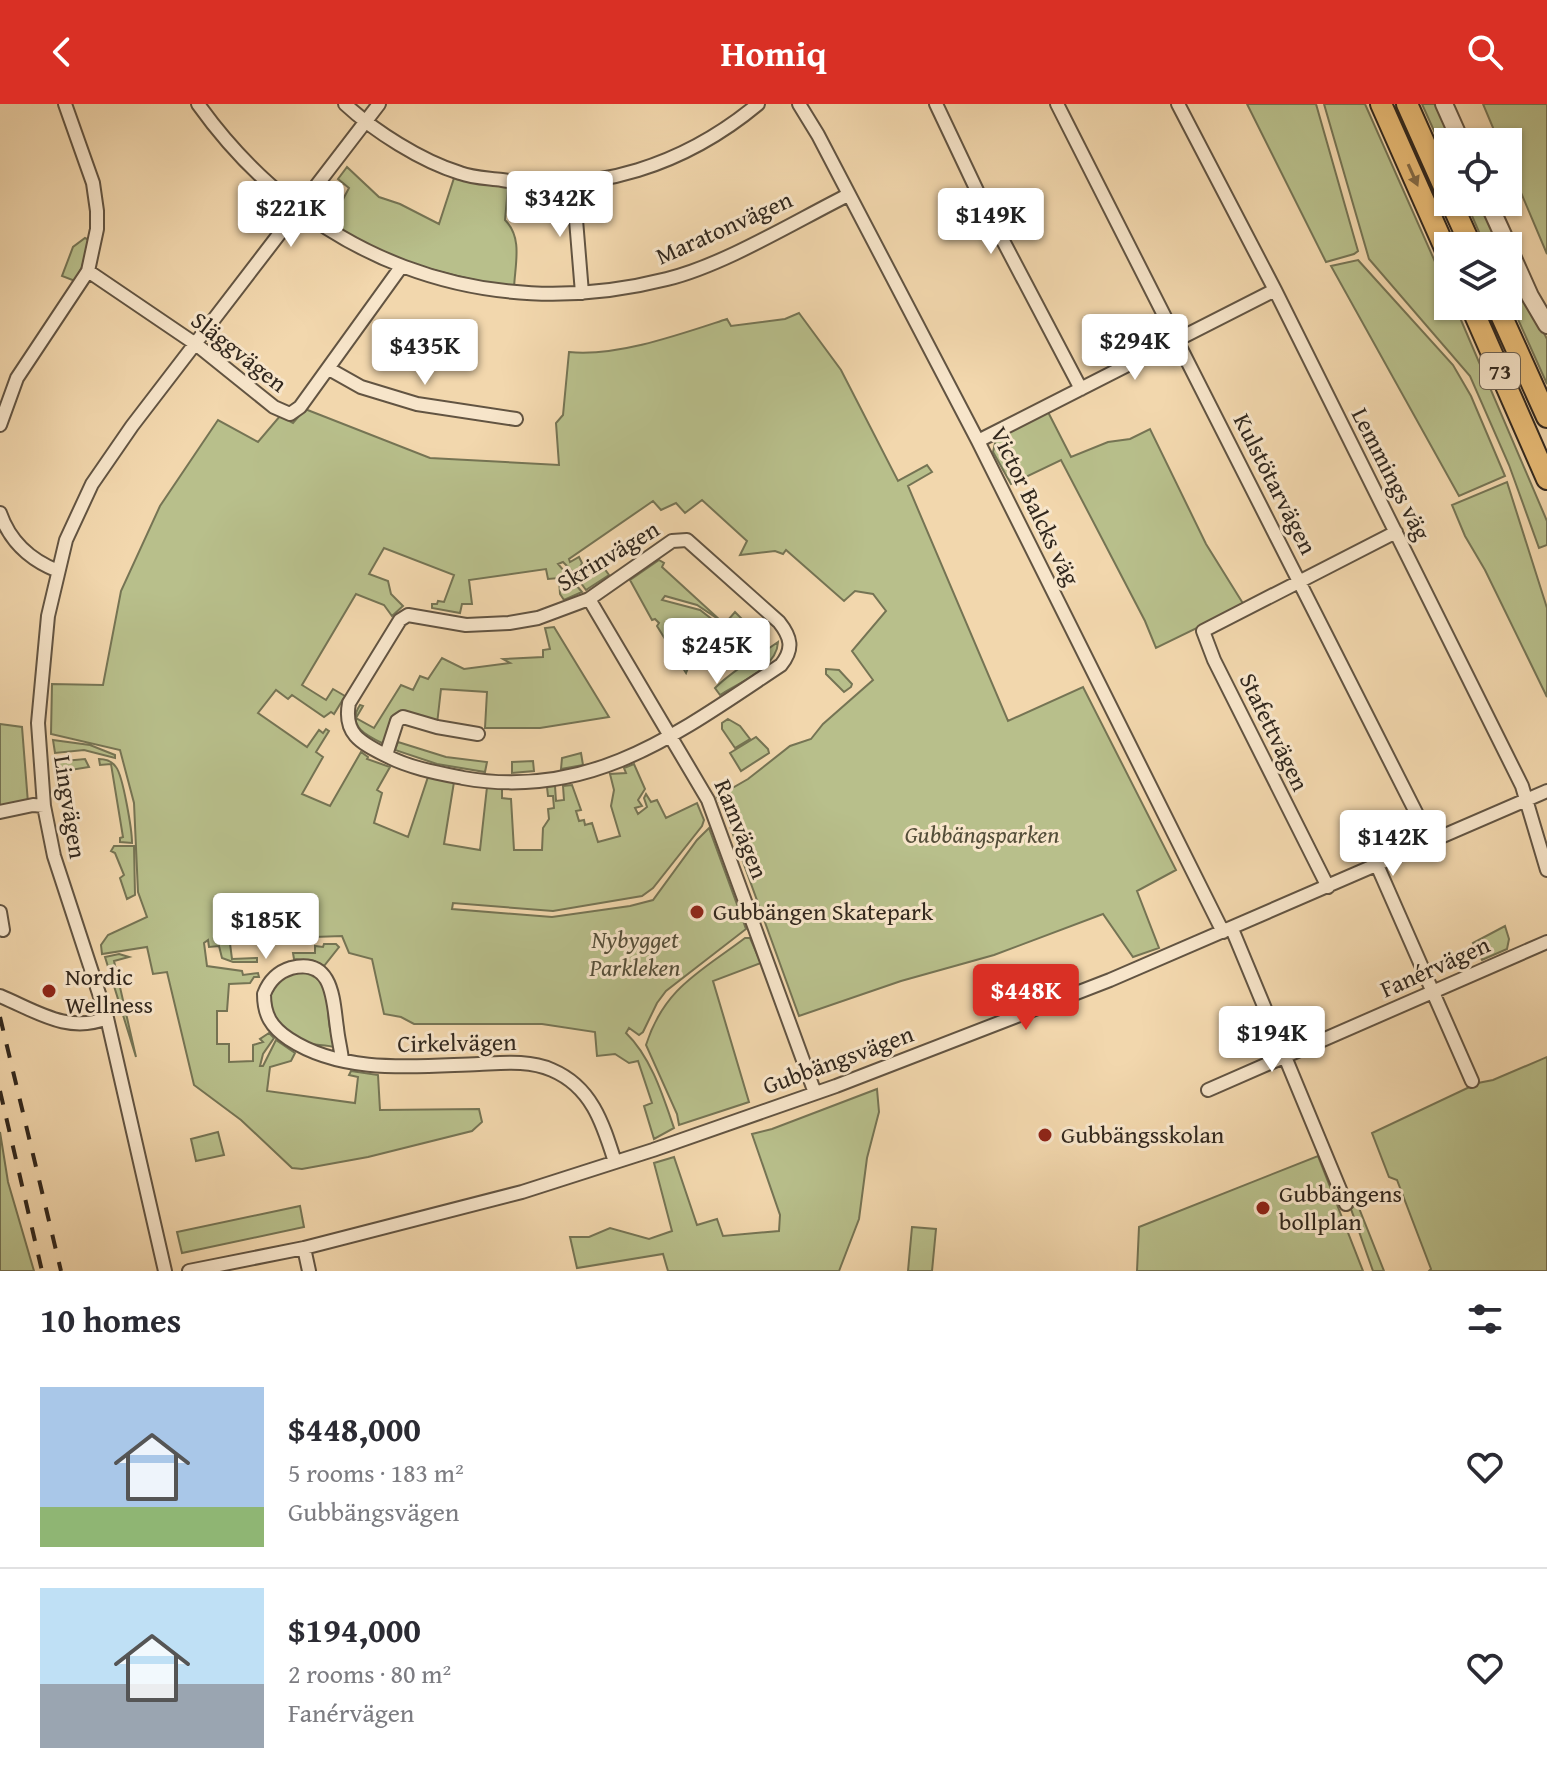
<!DOCTYPE html>
<meta charset="utf-8">
<style>
:root{--surface:#fff;--page:#f2f2f3;--text:#2b2b33;--muted:#7c7c81;--line:#e1e1e2;--accent:#d93025}
body{margin:0;font-family:"Gentium Book Plus",serif;background:var(--page);color:var(--text);height:100vh;display:flex;flex-direction:column;font-size:30px;white-space:nowrap}
*{box-sizing:border-box;margin:0}
p{font-size:26px;color:var(--muted)}
.icon{flex:none;width:44px;height:44px;fill:none;stroke:currentColor;stroke-width:2;stroke-linecap:round;stroke-linejoin:round}
.map{position:relative;height:1167px;overflow:hidden}
.drawer{display:flex;flex-direction:column;background:var(--surface);flex:1}
.drawer>*{flex:none}
.tools{position:absolute;left:1434px;top:24px;display:grid;gap:16px}
.tools a{display:grid;place-items:center;width:88px;height:88px;border-radius:0px;background:var(--surface);box-shadow:0 2px 6px #0004;font-size:40px}
.price{position:absolute;translate:-50% -68px;padding:0 18px;border-radius:8px;background:#fff;color:#222;font-size:26px;line-height:52px;filter:drop-shadow(0 2px 4px #0008)}
.price::after{content:'';position:absolute;left:50%;top:48px;width:24px;height:18px;margin-left:-12px;background:inherit;clip-path:polygon(0 0,100% 0,50% 100%)}
.price.active{background:var(--accent);color:#fff}
ul{padding:0;list-style:none}
li{display:flex;align-items:center;gap:24px;height:200px;padding:0 40px}
li+li{border-top:2px solid var(--line)}
li span{display:grid;place-items:center;flex:none;width:224px;height:160px;border-radius:0px;color:#555}
li>.icon{margin-inline-start:auto}
span .icon{width:96px;height:96px;fill:#fffc;stroke-width:1}
li b{font-size:34px}
h2{display:flex;justify-content:space-between;align-items:center;height:96px;padding:0 40px;font-size:34px}
header{display:flex;justify-content:space-between;align-items:center;height:104px;padding:0 40px;background:var(--accent);color:#fff;font-size:36px;font-weight:700}
.map>svg:first-child{display:block}
</style>
<header><svg class="icon" aria-label="back" viewBox="0 0 24 24"><path d="M15 5l-7 7 7 7"/></svg>Homiq<svg class="icon" aria-label="search" viewBox="0 0 24 24"><circle cx="10" cy="10" r="6"/><path d="M15 15l6 6"/></svg></header>
<div class="map">
<svg width="1547" height="1167" viewBox="0 0 1547 1167">
<rect width="100%" height="100%" fill="#f2d7ad"/>
<filter id="stains"><feTurbulence type="fractalNoise" baseFrequency=".0025" numOctaves="4"/><feColorMatrix values="0 0 0 0 .2 0 0 0 0 .09 0 0 0 0 .02 0 0 0 .5 -.17"/></filter>
<radialGradient id="worn" r=".72"><stop offset=".6" stop-color="#630" stop-opacity="0"/><stop offset="1" stop-color="#630" stop-opacity=".3"/></radialGradient>
<!-- green -->
<path fill="#b8bf8b" stroke="#757454" stroke-width="2" d="M1247,0H1316L1358,147L1354,150L1326,158Z
M1324,0H1365L1448,187V202H1455L1547,417V441L1539,444L1509,361L1470,272L1369,155Z
M1422,0H1437L1454,38H1448V58Z
M1483,0H1547V150L1508,58V38H1499Z
M347,63L379,93L400,100L439,120L455,71L508,83L505,116C523,134 515,160 514,184C447,171 370,155 318,109L327,95L341,99L349,84L338,75Z
M1466,98H1481L1500,142H1485Z
M85,134L89,136L82,163L75,177L62,172L73,143Z
M1358,156L1453,261L1471,292L1505,372L1459,392L1331,162Z
M1508,159L1547,235V280L1508,193Z
M799,209L841,266L898,377L927,361L932,368L908,382L1008,617L1083,583L1176,766L1137,787L1159,844L1133,853L1103,810L994,851L901,877L799,912L726,711L717,693L748,675L790,642L811,635L823,620L873,576L852,547L886,507L873,490L855,487L844,497L786,446L783,450L775,447L740,451L747,437L702,396L685,409L676,399L661,406L653,397L569,455L570,458L579,453L582,459L576,471L563,458L558,460L582,488L564,496L560,490L559,474L548,475L546,465L469,476L472,500H462L460,509L432,504V500H437L438,497L444,498L454,471L384,444L369,470L388,477L391,490L403,502L392,512L384,501L356,490L302,581L326,596L333,585L345,592L334,610L331,608L324,613L292,591L288,595L276,586L258,609L307,643L319,626L323,629L326,625L329,627L316,648L323,653L302,690L330,702L361,648L368,653L367,655L390,663L377,686L382,689L374,719L408,733L428,673L454,678L444,740L480,746L487,683L502,684V694L511,695L514,746H542L543,724L549,715L548,705L554,704L553,692H548L547,683L555,682L556,697L564,696L563,682L572,681L581,706L576,707L579,717L584,716L585,721L592,719L598,738L620,732L611,702L614,686L610,670L626,669L624,664L634,660L645,685L638,696L642,702L635,704L638,710L647,703L644,694L646,690L651,698L657,696L666,714L697,699L704,716L702,722L653,784L642,792L553,807L453,799L452,805L552,813L630,802L653,796L697,736L709,724L746,825L666,887L657,899L643,928L639,931L629,924L626,929C651,953 663,992 674,1024L654,1035L644,1002L652,999L638,957L629,959L615,950L597,952L595,928L542,920H414L401,913L384,910L372,855L349,849L342,832L314,833L313,822L229,832L232,855L257,854V858H233L222,854L219,842L209,843L208,836L204,839L207,862L242,867L243,871L258,869L259,873H254L250,879L229,880L227,907H217V940H229V958L253,957V941L263,938L260,935L269,929L274,934L263,950L260,962H263L276,936L295,949L291,957L270,963L267,987L355,999L358,973L349,971L351,967L378,971L380,1006L479,1005L482,1018L472,1027L368,1053L302,1065L292,1064L241,1016L194,981L167,868L153,870L147,843L102,850L101,841L108,831L147,813L138,788L134,699L120,646L51,630L52,580L103,581L121,487L160,402L218,316L258,338L280,312L293,319L305,305L430,354L559,361L556,319L563,311L569,248C617,253 681,230 727,215L731,222L785,215Z
M1048,308L1071,353L1108,338L1130,335L1150,325L1206,440L1244,501L1156,544L1145,517L1061,356L1011,380L993,348L996,335Z
M1507,378L1547,504V593L1485,466L1465,432L1452,401Z
M659,456L664,459L662,463L721,517L697,501L665,492L662,496L700,506L722,523L735,508L743,516C726,541 694,544 686,569L657,522L659,519L655,515L652,516L630,476Z
M583,463L590,473L604,464L609,471L586,486L578,475Z
M554,523L609,613L540,624H485L487,588L441,585L437,620L404,610L384,640C367,632 346,622 360,601L363,602L356,614L374,624L401,581L413,586L420,572L428,575L442,554L464,565L510,559L503,555L543,553V546L550,545L545,524Z
M778,538C777,564 740,578 720,591L715,584C734,565 757,553 778,538Z
M826,565L839,566L852,580L851,583L844,588L826,570Z
M728,615L740,622L750,635L735,644L722,625V619Z
M0,620L22,623L28,699L0,703Z
M756,633L768,645L769,649L741,667L730,649Z
M53,636L90,641L115,651V654L84,646L55,649Z
M398,638L446,653L487,658L485,668L437,660L395,646Z
M581,649L583,661L561,665L562,654Z
M85,655L89,663L64,667L66,682L57,684L54,658Z
M99,655C106,655 112,657 116,663C123,672 132,726 132,739L120,738V734L123,733L111,660L100,661Z
M533,657L534,667L512,669V658Z
M114,742H134L135,791L127,795L120,774L124,771L115,749L111,747Z
M1505,822L1509,835L1507,845L1482,856L1473,839Z
M745,834H750L761,859L713,877L749,998L679,1021L677,1010L646,941C664,884 700,868 745,834Z
M324,840H336L339,843L324,862L314,857L294,855L293,849H315V842L323,843Z
M119,850L129,853L114,857L136,953L105,853Z
M305,869C335,877 325,901 330,925C331,931 335,938 337,944C326,940 315,942 306,939C286,931 262,908 273,885C279,873 292,869 305,869Z
M1547,953V1167H1429L1431,1165L1397,1076L1389,1073L1372,1029L1478,979L1493,976Z
M877,985L879,1008L867,1054L859,1115L839,1167H668L663,1150L577,1164L570,1133H589L610,1124L649,1135L672,1127L654,1059L674,1053L697,1121L717,1115L723,1132L779,1127L780,1111L752,1030L772,1025Z
M0,1028L8,1078L34,1167H0Z
M218,1028L224,1051L196,1057L191,1035Z
M1318,1052L1363,1167H1137L1139,1123Z
M1357,1099L1384,1167H1373L1351,1105Z
M300,1102L304,1123L182,1149L177,1128Z
M912,1123L936,1125L932,1167H908Z"/>
<g fill="none" stroke-linecap="round" stroke-linejoin="round">
<defs>
<path id="minor" d="M198,0C308,154 482,222 667,175C724,161 794,118 848,91
M345,0C374,27 421,57 460,69C473,74 488,74 502,76C595,91 686,60 758,0
M799,0L818,31L978,337L1223,828
M936,0L980,93L1081,285
M1057,0L1431,738
M1178,0L1275,186L1522,682L1547,766
M573,79L582,189
M88,167L197,241L274,303L290,310L300,303L401,163
M329,265L361,283L417,300L516,315
M0,321L17,274L88,167L97,125V107L93,79L65,0
M978,337L1275,186
M0,409C10,438 30,456 58,467
M687,436L779,518C791,533 794,545 781,561C680,628 591,697 463,674C438,669 410,664 387,652C362,639 343,631 349,599L400,516L408,511L466,521L509,519L538,514L589,495L672,437Z
M589,495L708,696L815,989
M386,651L397,617L403,613L437,623L478,630
M0,708L33,701L44,702
M1377,761L1472,977
M1328,783L1214,556L1203,527L1396,428
M0,808L3,826
M1232,825L1346,1100
M0,892C36,907 68,930 107,914
M342,956C341,945 338,935 337,924C333,898 334,853 291,864C278,868 269,877 264,890C264,911 271,923 289,935C344,971 416,962 479,960C503,959 529,956 552,966C592,983 603,1020 615,1058
M1208,986L1547,838
M304,1144L309,1167
M165,1167L107,914L54,752L44,702L38,619L48,512L66,436L92,380L132,322L379,0
M189,1167L304,1144L522,1088L653,1046L836,982L1110,876L1547,687"/>
<path id="tertiary" d="M1444,0L1461,38
M1488,98L1508,142
M1508,143L1530,192L1547,221"/>
<path id="trunk" d="M1381,0L1448,151
M1407,0L1448,92
M1451,98L1471,142
M1471,202L1547,375
M1497,202L1547,313"/>
</defs>
<!-- minor casing -->
<use href="#minor" stroke="#625442" stroke-width="16"/>
<!-- tertiary casing -->
<use href="#tertiary" stroke="#625442" stroke-width="20"/>
<!-- trunk casing -->
<use href="#trunk" stroke="#32281e" stroke-width="24"/>
<!-- minor -->
<use href="#minor" stroke="#f7e5ca" stroke-width="12"/>
<!-- tertiary -->
<use href="#tertiary" stroke="#f7e5ca" stroke-width="16"/>
<!-- trunk -->
<use href="#trunk" stroke="#e9bc76" stroke-width="20"/>
<!-- rail -->
<path stroke="#32281e" stroke-width="4" stroke-dasharray="14 14" stroke-linecap="butt" d="M0,913L61,1167
M0,987L42,1167"/>
</g>
<!-- one-way arrows -->
<defs><path id="oneway-solid" d="M-6-.8H1V-3.2L6.5 0L1 3.2V.8H-6Z" transform="scale(2)"/></defs>
<use fill="#846b46" href="#oneway-solid" transform="translate(1413 71) rotate(66)"/>
<!-- markers -->
<g fill="#8f2418" stroke="#f7e5ca" stroke-width="3">
<circle cx="697" cy="808" r="8"/>
<circle cx="49" cy="887" r="8"/>
<circle cx="1045" cy="1031" r="8"/>
<circle cx="1263" cy="1104" r="8"/>
</g>
<g text-anchor="middle" stroke-width="6" stroke-linejoin="round" paint-order="stroke">
<!-- shield labels -->
<rect fill="#f7e5ca" stroke="#6d6152" stroke-width="2" x="1480" y="249" width="40" height="36" rx="6"/>
<g font-size="22" font-weight="bold" fill="#32281e">
<text x="1500" y="275">73</text>
</g>
<!-- street labels -->
<g font-size="24" fill="#32281e" stroke="#f7e5ca">
<text transform="translate(724 124) rotate(-24)" y="8">Maratonvägen</text>
<text transform="translate(239 248) rotate(38)" y="8">Släggvägen</text>
<text transform="translate(1391 370) rotate(63)" y="8">Lemmings väg</text>
<text transform="translate(1275 380) rotate(63)" y="8">Kulstötarvägen</text>
<text transform="translate(1035 402) rotate(64)" y="8">Victor Balcks väg</text>
<text transform="translate(608 452) rotate(-31)" y="8">Skrinvägen</text>
<text transform="translate(1274 628) rotate(64)" y="8">Stafettvägen</text>
<text transform="translate(70 703) rotate(81)" y="8">Lingvägen</text>
<text transform="translate(741 725) rotate(68)" y="8">Ramvägen</text>
<text transform="translate(1435 863) rotate(-24)" y="8">Fanérvägen</text>
<text transform="translate(457 939) rotate(-1)" y="8">Cirkelvägen</text>
<text transform="translate(838 956) rotate(-20)" y="8">Gubbängsvägen</text>
</g>
<!-- park labels -->
<g font-size="24" font-style="italic" fill="#544e39" stroke="#f7e5ca">
<text x="982" y="739">Gubbängsparken</text>
<text x="635" y="844">Nybygget<tspan x="635" dy="28">Parkleken</tspan></text>
</g>
<!-- poi labels -->
<g font-size="24" fill="#32281e" stroke="#f7e5ca" text-anchor="start">
<text x="713" y="816">Gubbängen Skatepark</text>
<text x="65" y="881">Nordic<tspan x="65" dy="28">Wellness</tspan></text>
<text x="1061" y="1039">Gubbängsskolan</text>
<text x="1279" y="1098">Gubbängens<tspan x="1279" dy="28">bollplan</tspan></text>
</g>
</g>
<rect width="100%" height="100%" filter="url(#stains)"/>
<rect width="100%" height="100%" fill="url(#worn)"/>
</svg>
<div class="tools">
<a><svg class="icon" aria-label="locate" viewBox="0 0 24 24"><circle cx="12" cy="12" r="6"/><path d="M12 2v4M12 18v4M2 12h4M18 12h4"/></svg></a>
<a><svg class="icon" aria-label="layers" viewBox="0 0 24 24"><path d="M12 4l9 5-9 5-9-5zM3 14l9 5 9-5"/></svg></a>
</div>
<b class="price" style="left:560px;top:135px">$342K</b>
<b class="price" style="left:291px;top:145px">$221K</b>
<b class="price" style="left:991px;top:152px">$149K</b>
<b class="price" style="left:1135px;top:278px">$294K</b>
<b class="price" style="left:425px;top:283px">$435K</b>
<b class="price" style="left:717px;top:582px">$245K</b>
<b class="price" style="left:1393px;top:774px">$142K</b>
<b class="price" style="left:266px;top:857px">$185K</b>
<b class="price active" style="left:1026px;top:928px">$448K</b>
<b class="price" style="left:1272px;top:970px">$194K</b>
</div>
<section class="drawer">
<h2>10 homes<svg class="icon" aria-label="filters" viewBox="0 0 24 24"><path d="M4 7h16M4 17h16"/><circle cx="9" cy="7" r="2"/><circle cx="15" cy="17" r="2"/></svg></h2>
<ul>
<li><span style="background:linear-gradient(#a9c7e8 75%,#8fb573 0)"><svg class="icon" aria-label="home" viewBox="0 0 24 24"><path d="M3 11l9-7 9 7M6 9v11h12V9"/></svg></span><div><b>$448,000</b><p>5 rooms · 183 m²</p><p>Gubbängsvägen</p></div><svg class="icon" aria-label="heart" viewBox="0 0 24 24"><path d="M12 20l-8-8c-3-5 5-10 8-4 3-6 11-1 8 4z"/></svg></li>
<li><span style="background:linear-gradient(#bfe0f5 60%,#9aa5b1 0)"><svg class="icon" aria-label="home" viewBox="0 0 24 24"><path d="M3 11l9-7 9 7M6 9v11h12V9"/></svg></span><div><b>$194,000</b><p>2 rooms · 80 m²</p><p>Fanérvägen</p></div><svg class="icon" aria-label="heart" viewBox="0 0 24 24"><path d="M12 20l-8-8c-3-5 5-10 8-4 3-6 11-1 8 4z"/></svg></li>
</ul>
</section>
